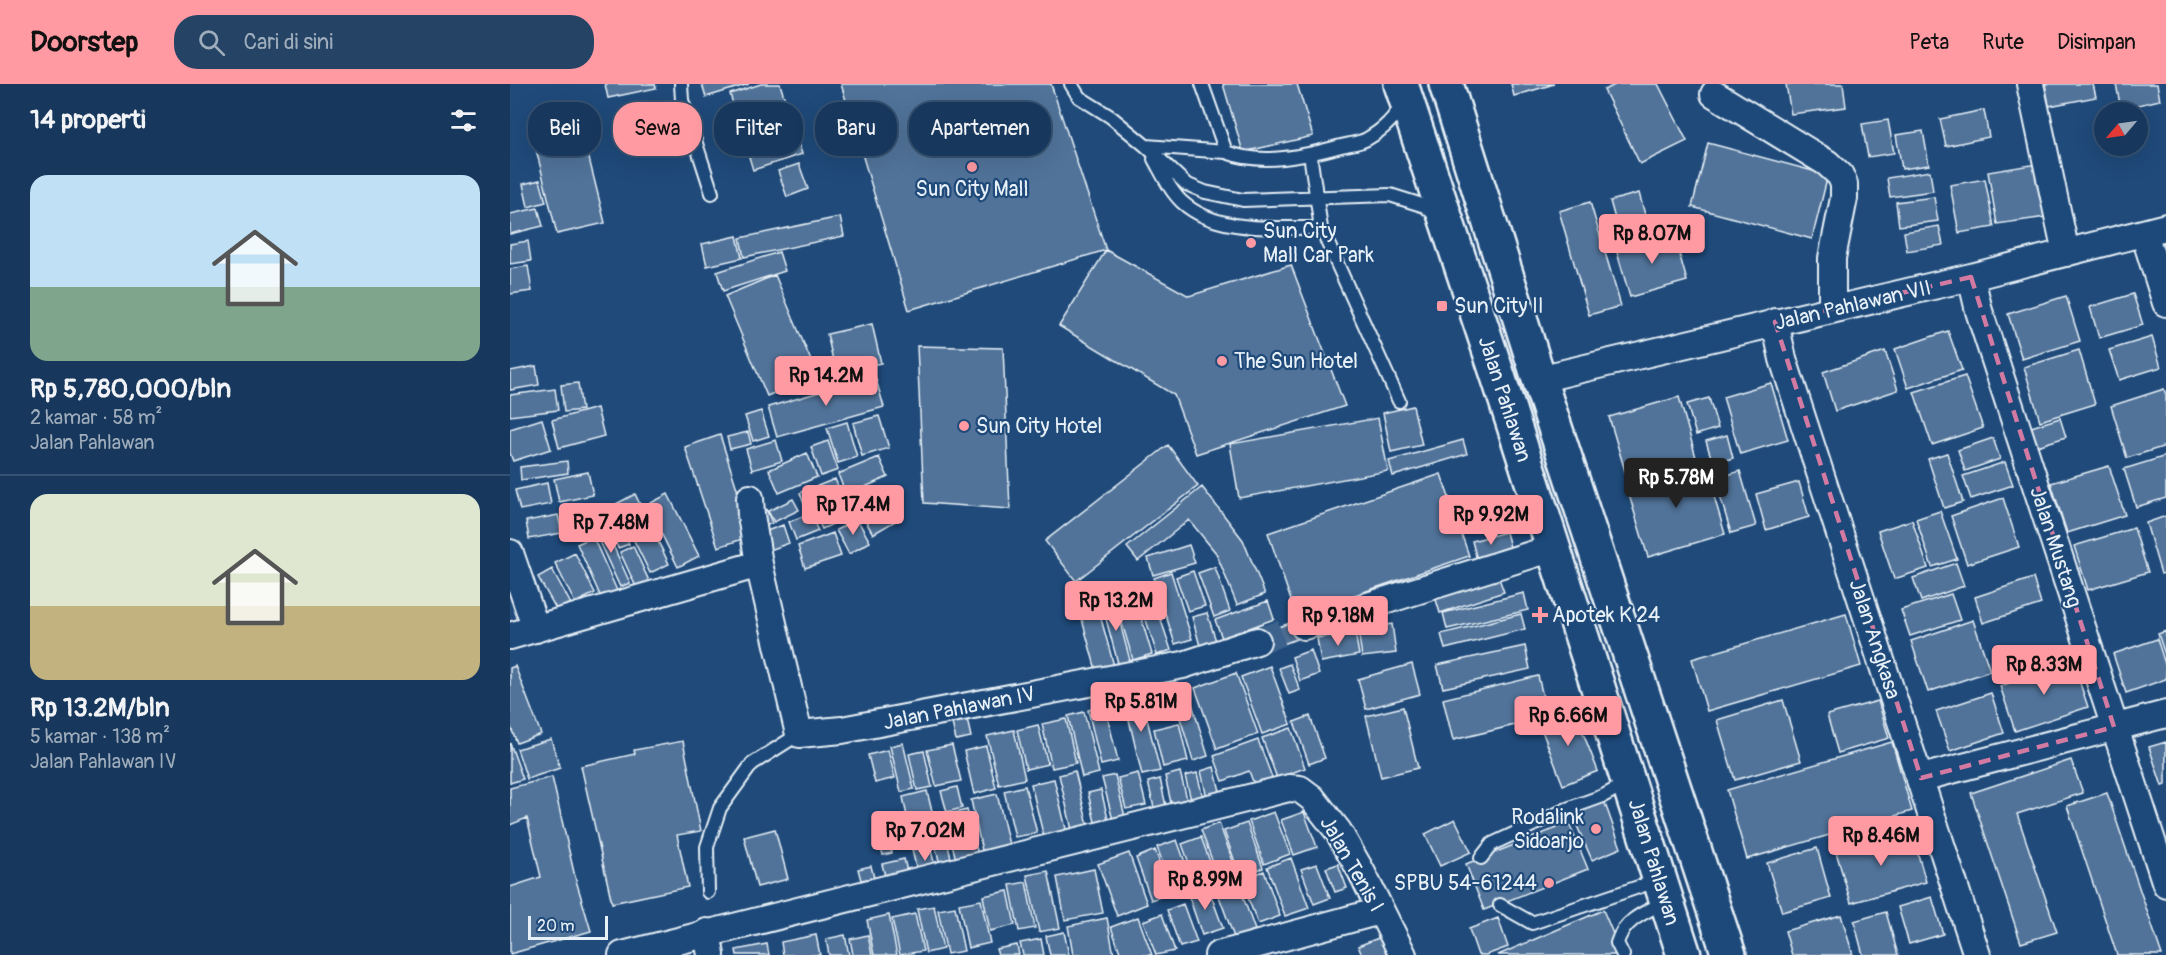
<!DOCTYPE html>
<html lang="id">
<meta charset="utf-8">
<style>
:root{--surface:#17385c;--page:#244365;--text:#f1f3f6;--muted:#9eacbb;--line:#365272;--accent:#ff9aa2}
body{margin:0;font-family:Pangolin,sans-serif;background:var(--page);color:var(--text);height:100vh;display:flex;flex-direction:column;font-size:22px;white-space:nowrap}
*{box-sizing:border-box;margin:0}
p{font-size:20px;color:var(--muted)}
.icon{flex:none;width:33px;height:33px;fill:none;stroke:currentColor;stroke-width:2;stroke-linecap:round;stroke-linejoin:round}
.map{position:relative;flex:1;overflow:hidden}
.sheet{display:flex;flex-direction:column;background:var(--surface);width:510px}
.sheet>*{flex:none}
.banner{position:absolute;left:18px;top:18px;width:570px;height:54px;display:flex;gap:12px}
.needle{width:39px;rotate:241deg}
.buttons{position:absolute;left:1584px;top:18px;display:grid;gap:12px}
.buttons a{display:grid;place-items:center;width:54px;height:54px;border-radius:50%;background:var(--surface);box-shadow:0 6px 24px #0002,0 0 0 2px var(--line);font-size:30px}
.scale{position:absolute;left:18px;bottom:15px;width:80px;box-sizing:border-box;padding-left:6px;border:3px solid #e8f1f8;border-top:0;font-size:16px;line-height:21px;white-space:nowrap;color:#e8f1f8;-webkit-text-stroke:4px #1f4a7a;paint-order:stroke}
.price{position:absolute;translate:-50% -51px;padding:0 14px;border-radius:6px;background:var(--accent);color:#111;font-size:20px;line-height:39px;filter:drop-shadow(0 2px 3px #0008)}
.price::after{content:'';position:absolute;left:50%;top:36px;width:18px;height:14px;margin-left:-9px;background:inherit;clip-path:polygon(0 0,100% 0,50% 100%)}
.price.on{background:#222;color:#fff}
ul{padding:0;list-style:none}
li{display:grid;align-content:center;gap:12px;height:318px;padding:0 30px}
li+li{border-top:2px solid var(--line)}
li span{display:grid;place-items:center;height:186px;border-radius:18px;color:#555}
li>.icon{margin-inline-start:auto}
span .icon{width:108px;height:108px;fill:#fffc;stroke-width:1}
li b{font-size:26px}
h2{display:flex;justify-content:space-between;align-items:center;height:72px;padding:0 30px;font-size:26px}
.chip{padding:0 21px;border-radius:24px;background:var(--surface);box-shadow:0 6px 24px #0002,0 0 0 2px var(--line);font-size:21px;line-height:54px}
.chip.on{background:var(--accent);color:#111}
header{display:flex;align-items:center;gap:36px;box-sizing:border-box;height:84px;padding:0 30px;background:var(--accent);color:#111}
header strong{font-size:28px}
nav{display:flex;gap:33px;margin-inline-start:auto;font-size:21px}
.search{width:420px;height:54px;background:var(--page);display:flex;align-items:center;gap:15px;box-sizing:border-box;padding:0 21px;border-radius:24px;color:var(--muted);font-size:22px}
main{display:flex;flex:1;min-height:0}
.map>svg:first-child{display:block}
</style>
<header>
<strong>Doorstep</strong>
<div class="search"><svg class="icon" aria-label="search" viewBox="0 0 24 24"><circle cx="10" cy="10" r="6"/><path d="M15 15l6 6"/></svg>Cari di sini</div>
<nav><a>Peta</a><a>Rute</a><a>Disimpan</a></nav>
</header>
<main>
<section class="sheet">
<h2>14 properti<svg class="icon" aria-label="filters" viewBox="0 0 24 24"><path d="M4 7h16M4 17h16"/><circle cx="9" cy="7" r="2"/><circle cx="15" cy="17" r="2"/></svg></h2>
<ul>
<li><span style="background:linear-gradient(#bfe0f5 60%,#7fa58c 0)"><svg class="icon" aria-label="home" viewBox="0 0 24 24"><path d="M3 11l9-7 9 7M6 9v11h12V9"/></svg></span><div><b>Rp 5,780,000/bln</b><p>2 kamar · 58 m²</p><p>Jalan Pahlawan</p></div></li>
<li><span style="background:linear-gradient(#dfe7d0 60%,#c2b280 0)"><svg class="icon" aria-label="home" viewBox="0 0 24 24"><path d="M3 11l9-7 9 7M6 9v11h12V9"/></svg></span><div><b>Rp 13.2M/bln</b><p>5 kamar · 138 m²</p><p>Jalan Pahlawan IV</p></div></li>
</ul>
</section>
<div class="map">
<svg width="1656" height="871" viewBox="0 0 1656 871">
<rect width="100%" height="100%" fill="#1f4a7a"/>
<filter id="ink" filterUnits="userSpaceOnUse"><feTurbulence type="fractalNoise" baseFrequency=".0167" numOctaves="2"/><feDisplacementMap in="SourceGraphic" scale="12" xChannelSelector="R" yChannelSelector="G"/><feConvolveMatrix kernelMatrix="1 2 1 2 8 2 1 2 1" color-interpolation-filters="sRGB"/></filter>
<g filter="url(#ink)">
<!-- building -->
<path fill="#517399" stroke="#e8f1f8" stroke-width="1.5" d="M95,0H145L146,4L98,14Z
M192,0H239L196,13Z
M251,0H270L292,70L243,86L220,10Z
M331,0H541L596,166L399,226Z
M713,0H787L803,52L733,68Z
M1001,0H1044L1004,12Z
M1107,0H1148L1177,57L1130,80L1094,6Z
M1276,0H1333L1336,23L1281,30Z
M1535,0H1583L1586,13L1539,22Z
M1606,0H1647L1650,16L1611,25Z
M1474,26L1479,53L1436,62L1430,35Z
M1378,36L1384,69L1358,73L1352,40Z
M70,38L95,139L47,150L22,49Z
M1413,47L1419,81L1392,85L1386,51Z
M1198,59L1318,91L1302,155L1182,123Z
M289,80L298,105L277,113L268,87Z
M1527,80L1536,133L1487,140L1478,88Z
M1420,87L1423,107L1380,113L1377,94Z
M1475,95L1484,143L1449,149L1440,101Z
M30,96L36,118L18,123L13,100Z
M1129,109L1139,145L1110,153L1100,117Z
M1424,113L1428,137L1389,142L1386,118Z
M1080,118L1111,222L1079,231L1049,127Z
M28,124L33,142L0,150V130Z
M330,133L334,152L234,173L230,154Z
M1429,142L1433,161L1397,167L1394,148Z
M1163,148L1177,197L1120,213L1106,165Z
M227,152L232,174L197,182L192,160Z
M18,157L21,177L0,180V160Z
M596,166L679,212L781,181L835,322L686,370L664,311L549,242Z
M269,168L275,187L213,207L207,188Z
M18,182L22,207L0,210V185Z
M265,191L307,291L257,312L215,212Z
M1623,210L1633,241L1589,254L1580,223Z
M1556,212L1570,257L1512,275L1498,230Z
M362,240L371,279L326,289L317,250Z
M1438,247L1452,286L1398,304L1385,265Z
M1642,253L1651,283L1609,296L1599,266Z
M407,262L493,264L500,425L414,419Z
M1569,266L1585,320L1530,337L1514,283Z
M1375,267L1388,306L1325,327L1313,288Z
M26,282L29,301L0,306V287Z
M365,292L374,323L267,353L258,323Z
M1455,292L1473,344L1422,361L1404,308Z
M68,299L72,326L54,328L51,301Z
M1261,299L1278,356L1230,370L1213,313Z
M45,305L48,326L0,332V311Z
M1654,305L1656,311V362L1617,374L1601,322Z
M1169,313L1187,377L1118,397L1099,333Z
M1199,314L1208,344L1186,351L1177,320Z
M903,322L912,361L881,368L873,329Z
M87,324L94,352L49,364L42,336Z
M251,327L259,352L243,357L235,332Z
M369,332L379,364L352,372L343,339Z
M868,334L878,387L729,414L720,360Z
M1550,334L1556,353L1524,363L1518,344Z
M32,335L41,365L3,377L0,369V345Z
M337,338L347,373L328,379L317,344Z
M238,348L241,360L220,365L217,353Z
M210,351L242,452L208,463L175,363Z
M1217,351L1223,374L1203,380L1196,357Z
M1483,354L1490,375L1455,387L1448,366Z
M266,356L272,377L242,386L236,365Z
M953,356L957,370L883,392L879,377Z
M318,357L328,386L311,392L301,363Z
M658,361L688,402L566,497L535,457Z
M297,369L307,393L269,409L259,386Z
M1437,369L1453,418L1434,424L1418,375Z
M1656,372V414L1626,423L1614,385Z
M369,373L378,393L336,411L328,390Z
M57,377L58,389L11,396L10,383Z
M1194,378L1215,450L1138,473L1116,401Z
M1495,378L1503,401L1461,415L1453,392Z
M1599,382L1615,431L1557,449L1541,399Z
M1230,387L1246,442L1221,449L1205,395Z
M78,388L83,411L49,418L44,395Z
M931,390L959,472L786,531L758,449Z
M325,395L333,414L297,428L290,409Z
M1289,398L1299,433L1256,446L1246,410Z
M37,399L41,420L10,426L5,406Z
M692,403L733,456L755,510L727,521L706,469L679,436L628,477L617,463Z
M367,404L373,416L343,433L336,421Z
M125,410L159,480L140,489L106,420Z
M158,410L189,472L168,483L137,421Z
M1493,414L1509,463L1457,480L1441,432Z
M283,415L289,426L264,438L258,427Z
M376,417L387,436L363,450L352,431Z
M331,418L338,433L312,445L305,430Z
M103,421L119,460L108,464L92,426Z
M256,425L262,439L248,446L241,432Z
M1430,427L1447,475L1422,483L1406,435Z
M300,429L308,447L286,456L279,438Z
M48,431L52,449L19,455L16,437Z
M1656,432V489L1651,490L1636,439Z
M347,435L360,458L339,470L326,446Z
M1402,436L1418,484L1384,495L1368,447Z
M92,437L120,499L110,503L82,442Z
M273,441L279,459L260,466L254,448Z
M1624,444L1638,488L1578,506L1564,462Z
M996,448L1001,467L967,476L962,457Z
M323,449L331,472L295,484L288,462Z
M83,453L109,511L93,518L67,460Z
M679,461L685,479L643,491L638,474Z
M123,462L140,499L127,505L110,468Z
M65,469L85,509L65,519L45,479Z
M1446,479L1454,502L1411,517L1403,494Z
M705,483L720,527L704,533L688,489Z
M42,485L62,522L49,530L28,493Z
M683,487L695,522L678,527L666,493Z
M661,488L682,555L665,560L644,494Z
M987,489L994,508L930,529L924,509Z
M1523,494L1531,520L1473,539L1465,513Z
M621,500L642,570L623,576L602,505Z
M640,503L661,566L647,571L627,507Z
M584,509L604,582L586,586L566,514Z
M1014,509L1018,526L937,545L933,529Z
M1441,510L1450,536L1400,552L1391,526Z
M603,513L621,580L609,583L591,517Z
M758,517L764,535L712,554L705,536Z
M697,529L706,557L690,562L682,533Z
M1011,530L1015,545L935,565L931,550Z
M1336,530L1351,582L1197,627L1182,575Z
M792,535L797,551L752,568L745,551Z
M1463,536L1480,587L1418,608L1401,557Z
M882,540L886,569L852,573L848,546Z
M1656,547V574L1648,550Z
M845,548L849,571L811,578L807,554Z
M1647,555L1656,583V595L1616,609L1603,570Z
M1015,562L1020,585L933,604L927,581Z
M801,566L809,590L790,597L782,573Z
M1563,578L1578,623L1505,647L1490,602Z
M780,580L790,606L779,610L769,584Z
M902,580L910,610L856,625L848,595Z
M5,582L31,650L7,659L0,641V584Z
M760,582L781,640L752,650L731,593Z
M726,589L748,650L707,665L685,604Z
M1028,592L1038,633L943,656L933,615Z
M677,603L698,672L683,677L662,607Z
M630,607L650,687L632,691L613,610Z
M1481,609L1494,649L1440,667L1426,627Z
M1273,616L1291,677L1225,696L1207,636Z
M1368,617L1379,654L1328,669L1317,631Z
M595,622L608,677L591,681L578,626Z
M893,623L908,684L871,693L856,632Z
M1064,626L1088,687L1053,701L1029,639Z
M574,628L589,689L572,693L558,632Z
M800,632L815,674L799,680L784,638Z
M457,635L461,653L446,656L442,639Z
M556,635L566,679L542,684L532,640Z
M669,639L678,677L653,683L644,645Z
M528,641L538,680L516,685L507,646Z
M781,644L795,684L767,694L752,654Z
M504,646L515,695L489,701L477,652Z
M41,655L50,684L17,695L7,665Z
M748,656L763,696L745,703L739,687L713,697L704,672Z
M173,657L191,747L167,751L178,803L102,819L71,682L125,670L124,666Z
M1382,658L1402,727L1237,775L1217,706Z
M1656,658V701L1652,702L1639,663Z
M0,659L13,695L0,699Z
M393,659L404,705L391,708L380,662Z
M442,661L451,697L426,702L417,666Z
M476,662L486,704L464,710L454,667Z
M378,666L385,694L365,699L358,671Z
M414,667L422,703L407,706L399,670Z
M1561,676L1573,709L1507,730L1547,848L1511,859L1461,709Z
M704,683L711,711L697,714L691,687Z
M565,687L579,746L563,750L549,691Z
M670,688L677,715L661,719L655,692Z
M628,689L636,721L616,725L608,694Z
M687,689L693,714L681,716L675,692Z
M605,691L615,733L603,736L592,694Z
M42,693L65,793L81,847L0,870V803L31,793L17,734L0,741V704Z
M544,695L557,749L534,754L521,700Z
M650,695L656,722L644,724L638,698Z
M515,702L527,749L505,753L494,707Z
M447,703L452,724L437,728L431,707Z
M591,706L599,739L586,742L578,709Z
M417,707L424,736L399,742L393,713Z
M1597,709L1652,871H1607L1557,722Z
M487,710L500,765L473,771L461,716Z
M1093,714L1111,764L1082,776L1060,726Z
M457,726L469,775L447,780L435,731Z
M764,728L780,770L754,780L739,737Z
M794,728L807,763L784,771L771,736Z
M945,735L961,768L930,782L915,750Z
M427,738L430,753L388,763L384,748Z
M709,739L728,791L710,798L691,746Z
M737,739L753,784L730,792L714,747Z
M1059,739L1078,785L974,826L956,780Z
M265,745L278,795L247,803L234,753Z
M1401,746L1416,798L1341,819L1326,768Z
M378,753L382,769L373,771L369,755Z
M691,753L707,797L688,804L672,760Z
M667,756L684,803L664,810L647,763Z
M437,757L443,783L431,785L425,760Z
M420,762L427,791L409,795L402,766Z
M1307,764L1321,814L1272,828L1257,779Z
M645,766L661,809L641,816L626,774Z
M619,769L637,820L607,832L588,780Z
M781,774L799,824L775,832L757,783Z
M394,775L398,791L376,796L372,780Z
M807,780L820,814L804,820L791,785Z
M828,780L837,804L825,808L816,784Z
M361,782L364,794L351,796L348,785Z
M584,785L593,829L555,836L547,793Z
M538,787L550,844L529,848L517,791Z
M754,787L770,832L748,840L731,796Z
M516,798L525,844L509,847L500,801Z
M728,799L745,846L724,853L707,807Z
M698,803L713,844L692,851L678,810Z
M498,807L505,841L480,847L473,812Z
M1422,813L1433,850L1399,860L1388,823Z
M471,816L480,859L458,864L449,820Z
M673,820L687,858L670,863L657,826Z
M424,822L433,865L416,869L407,825Z
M445,823L454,867L437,870L428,826Z
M1093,826L1112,871H988Z
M1376,828L1388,871H1353L1344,837Z
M405,830L413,867L390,871L382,835Z
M652,830L665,867L646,871L633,837Z
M379,831L387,871H364L357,836Z
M1331,831L1343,871H1282L1275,847Z
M628,833L642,871H611L601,843Z
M597,834L604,871H563L558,842Z
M988,834L998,863L976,871H968L959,845Z
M554,848L559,871H540L536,852Z
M306,851L310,871H273L271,858Z
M335,851L339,871H319L316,855Z
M358,851L362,871H343L340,855Z
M871,853L878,871H852L848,862Z
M531,855L534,871H513L510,859Z
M257,860L259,871H227L226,866Z
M507,861L509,871H488L486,865Z"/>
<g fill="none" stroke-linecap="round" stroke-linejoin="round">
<!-- street-tunnel -->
<path stroke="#3d638d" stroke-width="26" stroke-dasharray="26 13" stroke-linecap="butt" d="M747,557L794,542"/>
<defs>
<path id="lane" d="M171,0L172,16L202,109
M561,0L569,13L601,33L636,62L676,100L695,108L733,116L880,111L915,122L926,132
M692,0L716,68C752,82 795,72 831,62C839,60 850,59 857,55C874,45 884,35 893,19
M636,62L716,68
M800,70L811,144L889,317
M644,75C652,89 660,107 672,118C707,150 767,143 811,144
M971,774L982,760L1057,725L1093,712L1117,699
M198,808L197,763L210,724L242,680L289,650
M990,821L1022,839L1149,796
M1113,871L1107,859C1114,836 1135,828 1155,818"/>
<path id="street" d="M1520,0L1556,169
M1204,10L1317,79L1330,91L1334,100V114L1322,174V226
M1634,149L1656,219
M1461,193L1469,227L1656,800
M1265,238L1273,275L1467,871
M1029,295L1461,193L1656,143
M240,414L241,431L249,480L289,650L332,646L673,581L747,557
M0,469L26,545
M794,542L1043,464
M0,552L249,480
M1411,694L1656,630
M197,848L201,871
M112,871L779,704L790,705L802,714L828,747L851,787L893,871
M708,871L870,827"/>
<path id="primary" d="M891,0L989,295L1174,871
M936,0L1029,295L1219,871"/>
</defs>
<!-- lane casing -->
<use href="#lane" stroke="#e8f1f8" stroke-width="16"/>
<!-- street casing -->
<use href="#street" stroke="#e8f1f8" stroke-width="30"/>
<!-- primary casing -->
<use href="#primary" stroke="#e8f1f8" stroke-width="38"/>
<!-- lane -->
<use href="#lane" stroke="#1f4a7a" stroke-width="12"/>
<!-- street -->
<use href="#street" stroke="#1f4a7a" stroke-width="26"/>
<!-- primary -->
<use href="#primary" stroke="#1f4a7a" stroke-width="33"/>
</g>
</g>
<!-- marked area -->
<path fill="none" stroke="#d37aa2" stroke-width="4.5" stroke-dasharray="12 8" stroke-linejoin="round" d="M1461,193L1604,643L1411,694L1265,238Z"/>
<!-- markers -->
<g fill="#ff9aa2" stroke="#1f4a7a" stroke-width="2">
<circle cx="462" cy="83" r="6"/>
<circle cx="741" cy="159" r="6"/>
<rect x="926" y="216" width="12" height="12" rx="3"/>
<circle cx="712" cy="277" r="6"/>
<circle cx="454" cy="342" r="6"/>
<path d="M1027 522h6v6h6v6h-6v6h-6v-6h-6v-6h6z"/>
<circle cx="1086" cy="745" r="6"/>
<circle cx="1039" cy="799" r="6"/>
</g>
<g text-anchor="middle" stroke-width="4.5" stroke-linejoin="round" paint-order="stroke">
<!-- poi labels -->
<g font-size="21" fill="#e8f1f8" stroke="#1f4a7a" text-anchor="start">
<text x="462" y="112" text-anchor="middle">Sun City Mall</text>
<text x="753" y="154">Sun City<tspan x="753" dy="24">Mall Car Park</tspan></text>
<text x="944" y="229">Sun City II</text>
<text x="724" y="284">The Sun Hotel</text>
<text x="466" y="349">Sun City Hotel</text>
<text x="1042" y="538">Apotek K 24</text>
<text x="1074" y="740" text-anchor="end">Rodalink<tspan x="1074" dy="24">Sidoarjo</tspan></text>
<text x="1027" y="806" text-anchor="end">SPBU 54-61244</text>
</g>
<!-- street labels -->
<g font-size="21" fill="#e8f1f8" stroke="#1f4a7a">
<text transform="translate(1343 221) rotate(-13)" y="7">Jalan Pahlawan VII</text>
<text transform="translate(995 315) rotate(72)" y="7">Jalan Pahlawan</text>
<text transform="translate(1546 463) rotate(72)" y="7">Jalan Mustang</text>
<text transform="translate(1365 555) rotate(72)" y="7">Jalan Angkasa</text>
<text transform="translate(449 624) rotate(-11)" y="7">Jalan Pahlawan IV</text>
<text transform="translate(1144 778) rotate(73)" y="7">Jalan Pahlawan</text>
<text transform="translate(842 780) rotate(60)" y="7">Jalan Tenis I</text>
</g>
</g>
</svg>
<div class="buttons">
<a><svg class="needle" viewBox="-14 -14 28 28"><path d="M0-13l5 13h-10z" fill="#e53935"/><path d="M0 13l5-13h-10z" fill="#9eacbb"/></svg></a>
</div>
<div class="scale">20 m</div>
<b class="price" style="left:1142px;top:181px">Rp 8.07M</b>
<b class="price" style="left:316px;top:323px">Rp 14.2M</b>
<b class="price on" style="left:1166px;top:425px">Rp 5.78M</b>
<b class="price" style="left:343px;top:452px">Rp 17.4M</b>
<b class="price" style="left:981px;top:462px">Rp 9.92M</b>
<b class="price" style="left:101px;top:470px">Rp 7.48M</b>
<b class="price" style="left:606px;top:548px">Rp 13.2M</b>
<b class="price" style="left:828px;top:563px">Rp 9.18M</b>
<b class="price" style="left:1534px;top:612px">Rp 8.33M</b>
<b class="price" style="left:631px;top:649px">Rp 5.81M</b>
<b class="price" style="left:1058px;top:663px">Rp 6.66M</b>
<b class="price" style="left:415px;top:778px">Rp 7.02M</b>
<b class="price" style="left:1371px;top:783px">Rp 8.46M</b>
<b class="price" style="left:695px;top:827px">Rp 8.99M</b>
<div class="banner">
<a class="chip">Beli</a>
<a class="chip on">Sewa</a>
<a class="chip">Filter</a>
<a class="chip">Baru</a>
<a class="chip">Apartemen</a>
</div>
</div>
</main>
